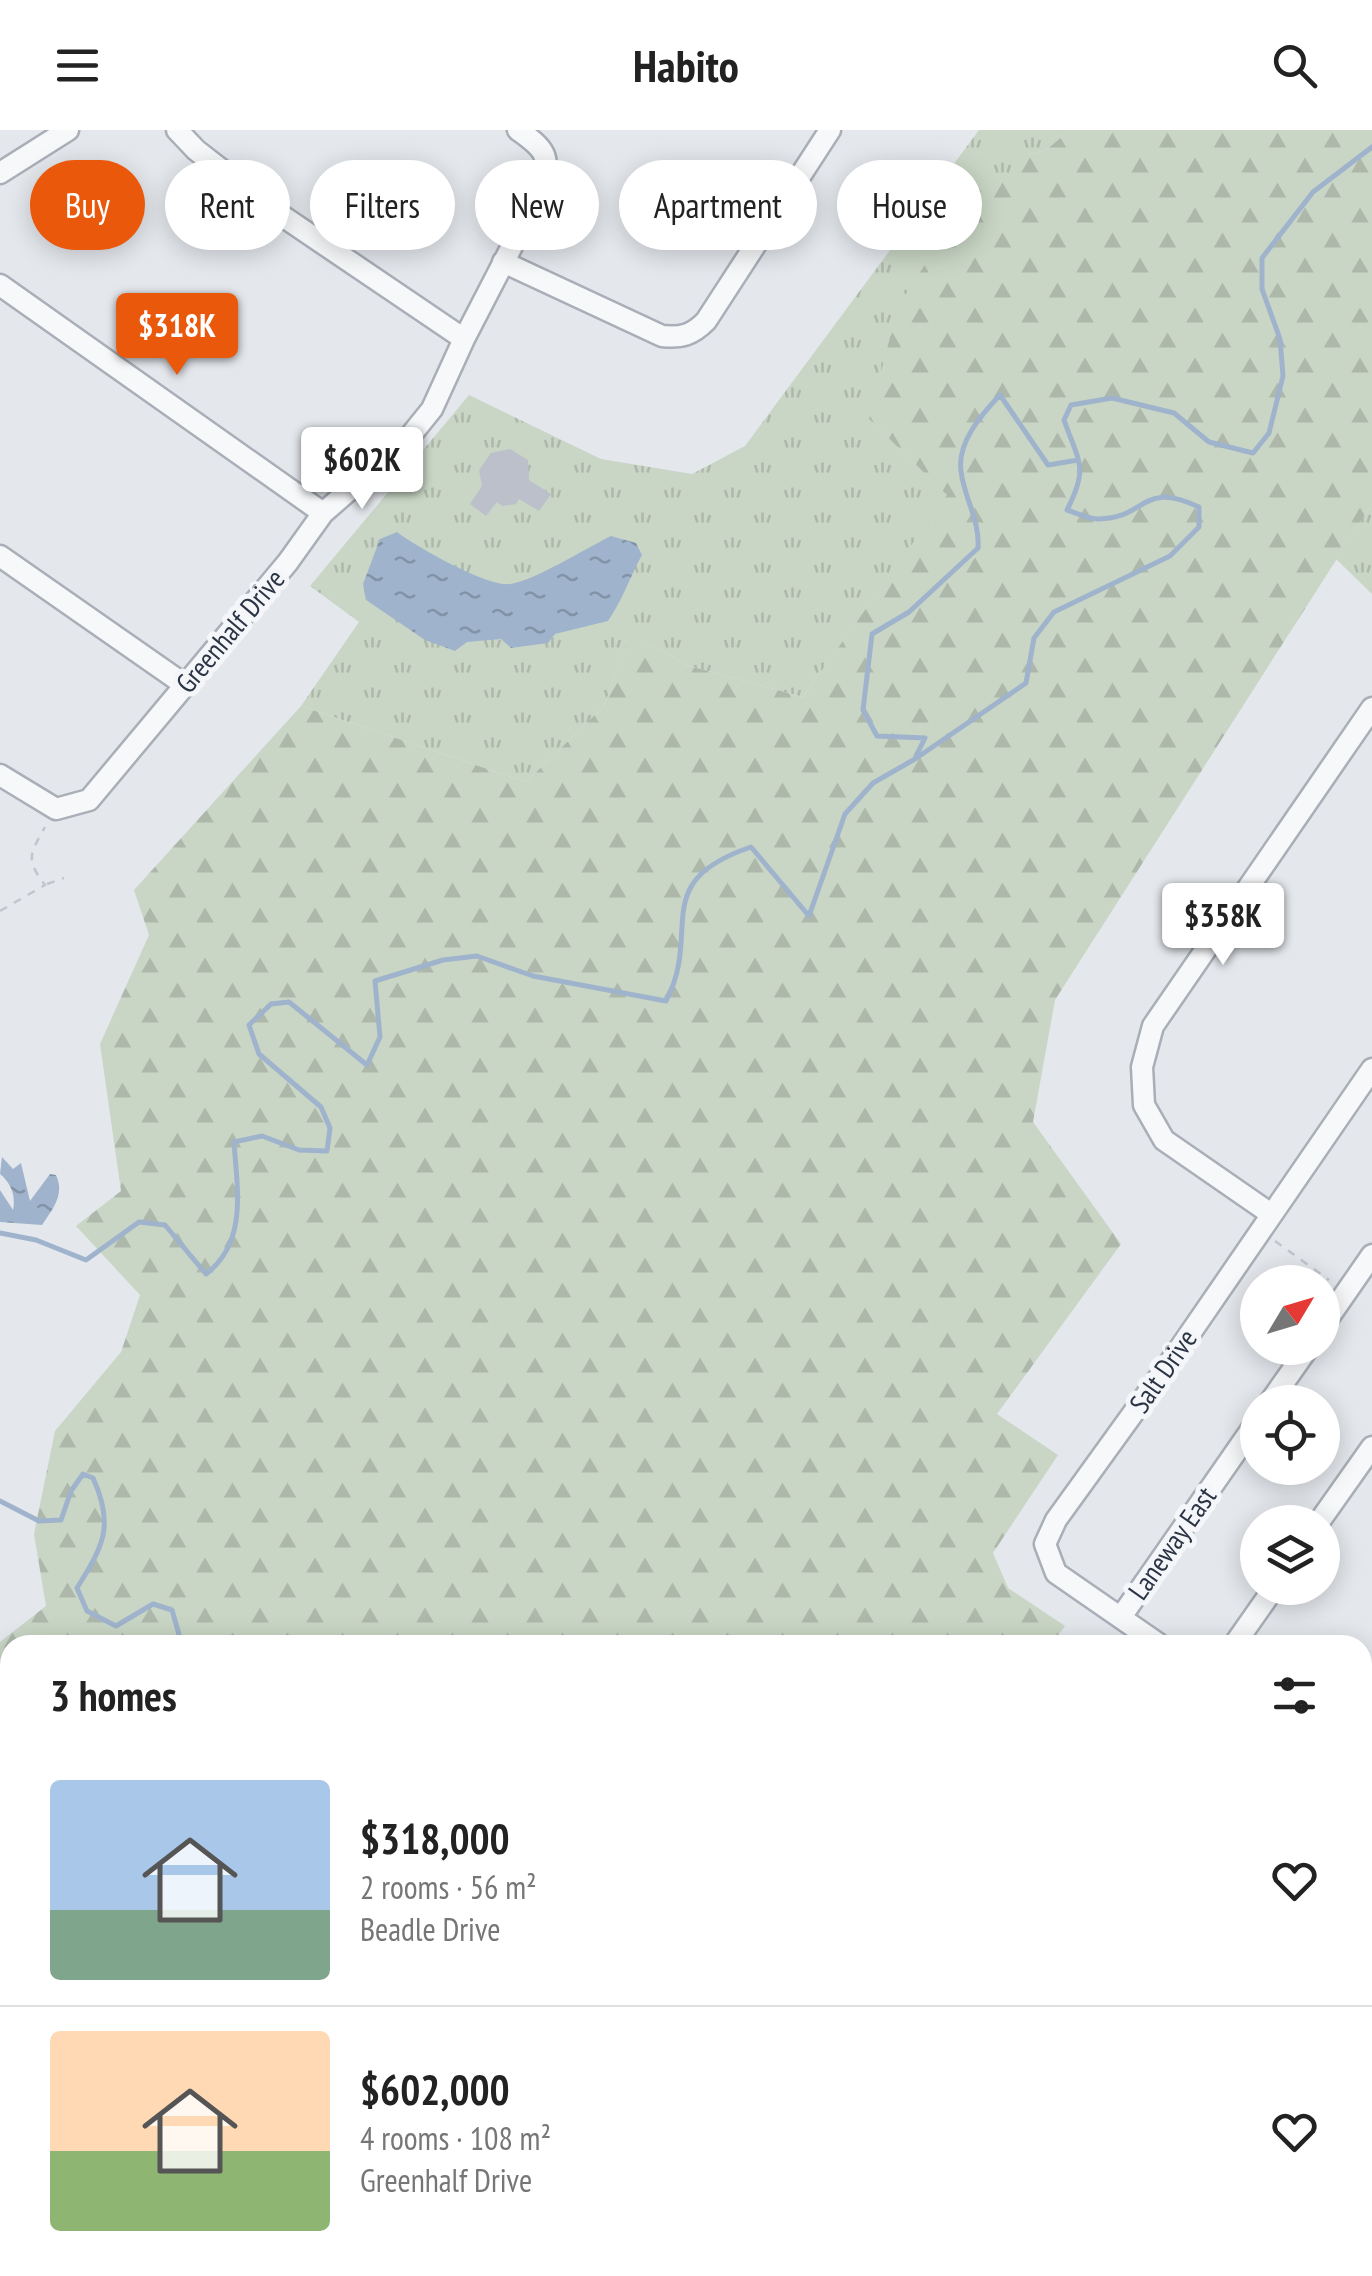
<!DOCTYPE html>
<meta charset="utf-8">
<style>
:root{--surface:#fff;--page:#f6f6f6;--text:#222;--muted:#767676;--line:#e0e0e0;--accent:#ea580c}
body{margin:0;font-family:"PT Sans Narrow",sans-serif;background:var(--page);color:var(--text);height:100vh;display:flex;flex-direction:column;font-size:38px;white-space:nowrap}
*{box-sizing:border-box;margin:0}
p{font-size:32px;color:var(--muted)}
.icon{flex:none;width:55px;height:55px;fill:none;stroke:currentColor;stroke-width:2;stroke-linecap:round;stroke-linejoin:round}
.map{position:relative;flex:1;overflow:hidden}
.panel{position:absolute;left:0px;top:1505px;width:1372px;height:642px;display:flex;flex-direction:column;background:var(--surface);border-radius:30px 30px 0 0;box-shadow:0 5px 25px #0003}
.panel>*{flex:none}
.hud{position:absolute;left:30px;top:30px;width:1312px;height:90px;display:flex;gap:20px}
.needle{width:65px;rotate:52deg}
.controls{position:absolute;left:1240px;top:1135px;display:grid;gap:20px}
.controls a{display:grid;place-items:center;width:100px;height:100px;border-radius:50%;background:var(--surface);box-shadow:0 5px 25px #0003;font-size:50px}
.price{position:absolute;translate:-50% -85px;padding:0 22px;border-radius:10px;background:#fff;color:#222;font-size:32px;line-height:65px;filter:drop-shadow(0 2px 5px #0008)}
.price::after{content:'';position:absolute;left:50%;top:60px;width:30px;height:22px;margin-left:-15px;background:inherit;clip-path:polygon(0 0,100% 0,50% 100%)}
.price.active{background:var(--accent);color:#fff}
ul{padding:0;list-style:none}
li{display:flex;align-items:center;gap:30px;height:250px;padding:0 50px}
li+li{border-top:2px solid var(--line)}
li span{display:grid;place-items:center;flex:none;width:280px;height:200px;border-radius:10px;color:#555}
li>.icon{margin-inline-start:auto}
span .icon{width:120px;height:120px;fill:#fffc;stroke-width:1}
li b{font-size:42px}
h2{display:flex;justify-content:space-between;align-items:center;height:120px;padding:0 50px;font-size:42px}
.chip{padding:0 35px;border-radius:45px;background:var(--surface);box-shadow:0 5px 25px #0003;font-size:35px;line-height:90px}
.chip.active{background:var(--accent);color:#fff}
header{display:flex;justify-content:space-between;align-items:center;height:130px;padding:0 50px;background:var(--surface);font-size:45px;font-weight:700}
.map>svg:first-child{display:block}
</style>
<header><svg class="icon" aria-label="menu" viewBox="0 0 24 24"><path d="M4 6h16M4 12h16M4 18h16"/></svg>Habito<svg class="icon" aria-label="search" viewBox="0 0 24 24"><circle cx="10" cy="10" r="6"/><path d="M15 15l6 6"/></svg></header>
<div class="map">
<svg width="1372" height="2146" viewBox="0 0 1372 2146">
<defs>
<pattern id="grass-tufts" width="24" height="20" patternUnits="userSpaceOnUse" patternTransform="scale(2.5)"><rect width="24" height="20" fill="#c9d6c5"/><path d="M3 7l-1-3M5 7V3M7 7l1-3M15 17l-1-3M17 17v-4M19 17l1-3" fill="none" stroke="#adb8ab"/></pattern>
<pattern id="forest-firs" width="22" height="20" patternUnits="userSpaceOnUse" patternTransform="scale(2.5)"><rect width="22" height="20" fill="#c9d6c5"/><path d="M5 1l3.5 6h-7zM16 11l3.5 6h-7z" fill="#adb8ab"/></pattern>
<pattern id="water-ripples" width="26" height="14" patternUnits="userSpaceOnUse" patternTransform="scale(2.5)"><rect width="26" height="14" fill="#9fb4cc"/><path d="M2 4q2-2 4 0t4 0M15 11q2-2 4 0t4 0" fill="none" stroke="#8293a7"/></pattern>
</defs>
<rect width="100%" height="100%" fill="#e4e7ec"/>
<!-- grass -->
<path fill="url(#grass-tufts)" d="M979,0H1070L1046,20L1031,24L869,289L948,365L803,567L686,535L660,519L628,511L604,576L526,652L301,576L359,492L310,456L469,265L601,329L692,344L745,316Z
M1372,374V464L1336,429Z"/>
<!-- forest -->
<path fill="url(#forest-firs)" d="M1070,0H1372V374L1055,870L1033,992L1121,1114L997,1284L1058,1325L993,1423L1008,1458L1065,1496L1051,1515H10V2138H752L746,2146H0V1512L46,1476L34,1404L55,1301L121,1222L140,1165L76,1096L121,1061L100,914L149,805L134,760L301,576L526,652L604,576L628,510L660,519L686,535L803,567L947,365L869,289L898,176L951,95L1031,24L1046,20Z"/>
<!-- water -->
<path fill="url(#water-ripples)" d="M397,402C417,417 487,457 510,454C534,451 586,418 611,406L636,413L642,425C630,447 622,471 608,491L555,504L548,513L511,518L501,509L467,512L455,521L425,510L366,470L363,454L380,409Z
M2,1027L13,1039L21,1033L30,1071L50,1044L56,1045C65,1065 53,1078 42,1095L0,1092V1060L13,1080C16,1066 11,1053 0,1044Z"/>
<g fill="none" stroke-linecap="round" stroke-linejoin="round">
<!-- stream -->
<path stroke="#9fb4cc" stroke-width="5" d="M916,626L925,608L877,606L863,580L872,504L909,482L978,418C980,390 964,368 961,341C957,312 982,284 1000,265L1048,335L1078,330
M0,1103L36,1110L86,1130L139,1092L165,1095L206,1144C248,1112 237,1059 234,1012L262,1006L299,1020L327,1021L330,998L321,977L259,924L249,895L271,874L289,872L367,935L380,907L375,851L443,830L477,826L533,846L666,871C703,801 647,752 751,717L809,786L845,684L873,653L915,629L1026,553L1034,508L1054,482L1170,426L1199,397V377C1140,350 1148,388 1099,389C1088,389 1077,383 1067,380C1089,337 1079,333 1064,290L1071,275L1112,268L1174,283L1209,312L1253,323L1269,303L1283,246L1280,209L1262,159V128L1313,62L1372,17
M0,1371L39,1391L61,1390L71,1361L83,1344L93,1348C115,1396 103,1416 77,1458L87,1481L116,1496L153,1474L172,1480L182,1515
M0,1853L10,1851"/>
</g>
<!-- building -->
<path fill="#bbc0ca" d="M510,319L528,330L529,350L551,364L539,381L519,369L516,374L502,376L497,372L486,386L470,374L482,356L479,340L491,323Z"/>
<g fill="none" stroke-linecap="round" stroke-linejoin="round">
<defs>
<path id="minor" d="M177,0L196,20L272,79L464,209
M0,43L68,0
M503,132L662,206C682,208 692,205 706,191L830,0
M0,155L323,383
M0,426L185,555
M0,645L56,679L89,670L288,432L323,383L407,310L432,279L464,209L542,58C552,26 544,18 518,0
M1271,1084L1164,1010L1144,975L1142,937L1153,896L1372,578
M1322,1197L1372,1125
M1270,1272L1308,1218
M1319,1392L1372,1317
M1121,1487L1258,1290
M1160,1515L1056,1443L1045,1414L1056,1390L1178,1221L1372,939
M1234,1515L1274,1458
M797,2146L803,2138"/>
</defs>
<!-- minor casing -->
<use href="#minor" stroke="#a9aeb7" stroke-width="25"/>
<!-- path -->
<path stroke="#c2c5cb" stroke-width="2.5" stroke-dasharray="8 8" stroke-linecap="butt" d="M47,754L64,748
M0,781L45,755C25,729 30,724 45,697
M1275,1111L1329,1150"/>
<!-- minor -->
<use href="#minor" stroke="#f7f8fa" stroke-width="20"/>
</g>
<g text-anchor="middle" stroke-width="10" stroke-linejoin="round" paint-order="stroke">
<!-- street labels -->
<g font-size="28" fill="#2b3445" stroke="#f4f6f9">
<text transform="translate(230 501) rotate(-50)" y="10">Greenhalf Drive</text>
<text transform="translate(1163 1241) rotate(-55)" y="10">Salt Drive</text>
<text transform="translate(1172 1413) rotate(-55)" y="10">Laneway East</text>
</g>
</g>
</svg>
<div class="controls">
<a><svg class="needle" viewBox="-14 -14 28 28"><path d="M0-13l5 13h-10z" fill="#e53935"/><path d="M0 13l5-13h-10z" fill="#767676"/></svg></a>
<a><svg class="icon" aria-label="locate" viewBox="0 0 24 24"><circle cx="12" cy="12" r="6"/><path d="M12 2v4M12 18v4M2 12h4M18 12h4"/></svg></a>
<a><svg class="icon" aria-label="layers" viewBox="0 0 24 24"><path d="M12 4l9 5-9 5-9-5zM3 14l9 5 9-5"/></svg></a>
</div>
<b class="price active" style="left:177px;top:248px">$318K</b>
<b class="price" style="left:362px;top:382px">$602K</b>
<b class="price" style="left:1223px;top:838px">$358K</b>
<div class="hud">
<a class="chip active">Buy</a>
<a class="chip">Rent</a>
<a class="chip">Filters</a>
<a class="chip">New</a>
<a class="chip">Apartment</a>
<a class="chip">House</a>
</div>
<section class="panel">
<h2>3 homes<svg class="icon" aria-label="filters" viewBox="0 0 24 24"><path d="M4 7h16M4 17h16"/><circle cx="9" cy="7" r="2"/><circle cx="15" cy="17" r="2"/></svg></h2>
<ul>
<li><span style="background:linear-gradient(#a9c7e8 65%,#7fa58c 0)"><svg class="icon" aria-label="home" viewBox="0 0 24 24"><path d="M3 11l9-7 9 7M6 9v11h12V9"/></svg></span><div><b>$318,000</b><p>2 rooms · 56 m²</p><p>Beadle Drive</p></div><svg class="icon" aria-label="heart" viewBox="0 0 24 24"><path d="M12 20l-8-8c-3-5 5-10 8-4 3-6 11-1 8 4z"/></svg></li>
<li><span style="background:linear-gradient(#ffd9b3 60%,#8fb573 0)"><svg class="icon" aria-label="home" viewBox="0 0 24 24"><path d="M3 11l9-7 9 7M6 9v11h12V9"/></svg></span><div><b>$602,000</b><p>4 rooms · 108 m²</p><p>Greenhalf Drive</p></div><svg class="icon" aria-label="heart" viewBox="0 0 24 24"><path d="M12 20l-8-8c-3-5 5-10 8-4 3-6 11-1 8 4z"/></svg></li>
</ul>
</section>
</div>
